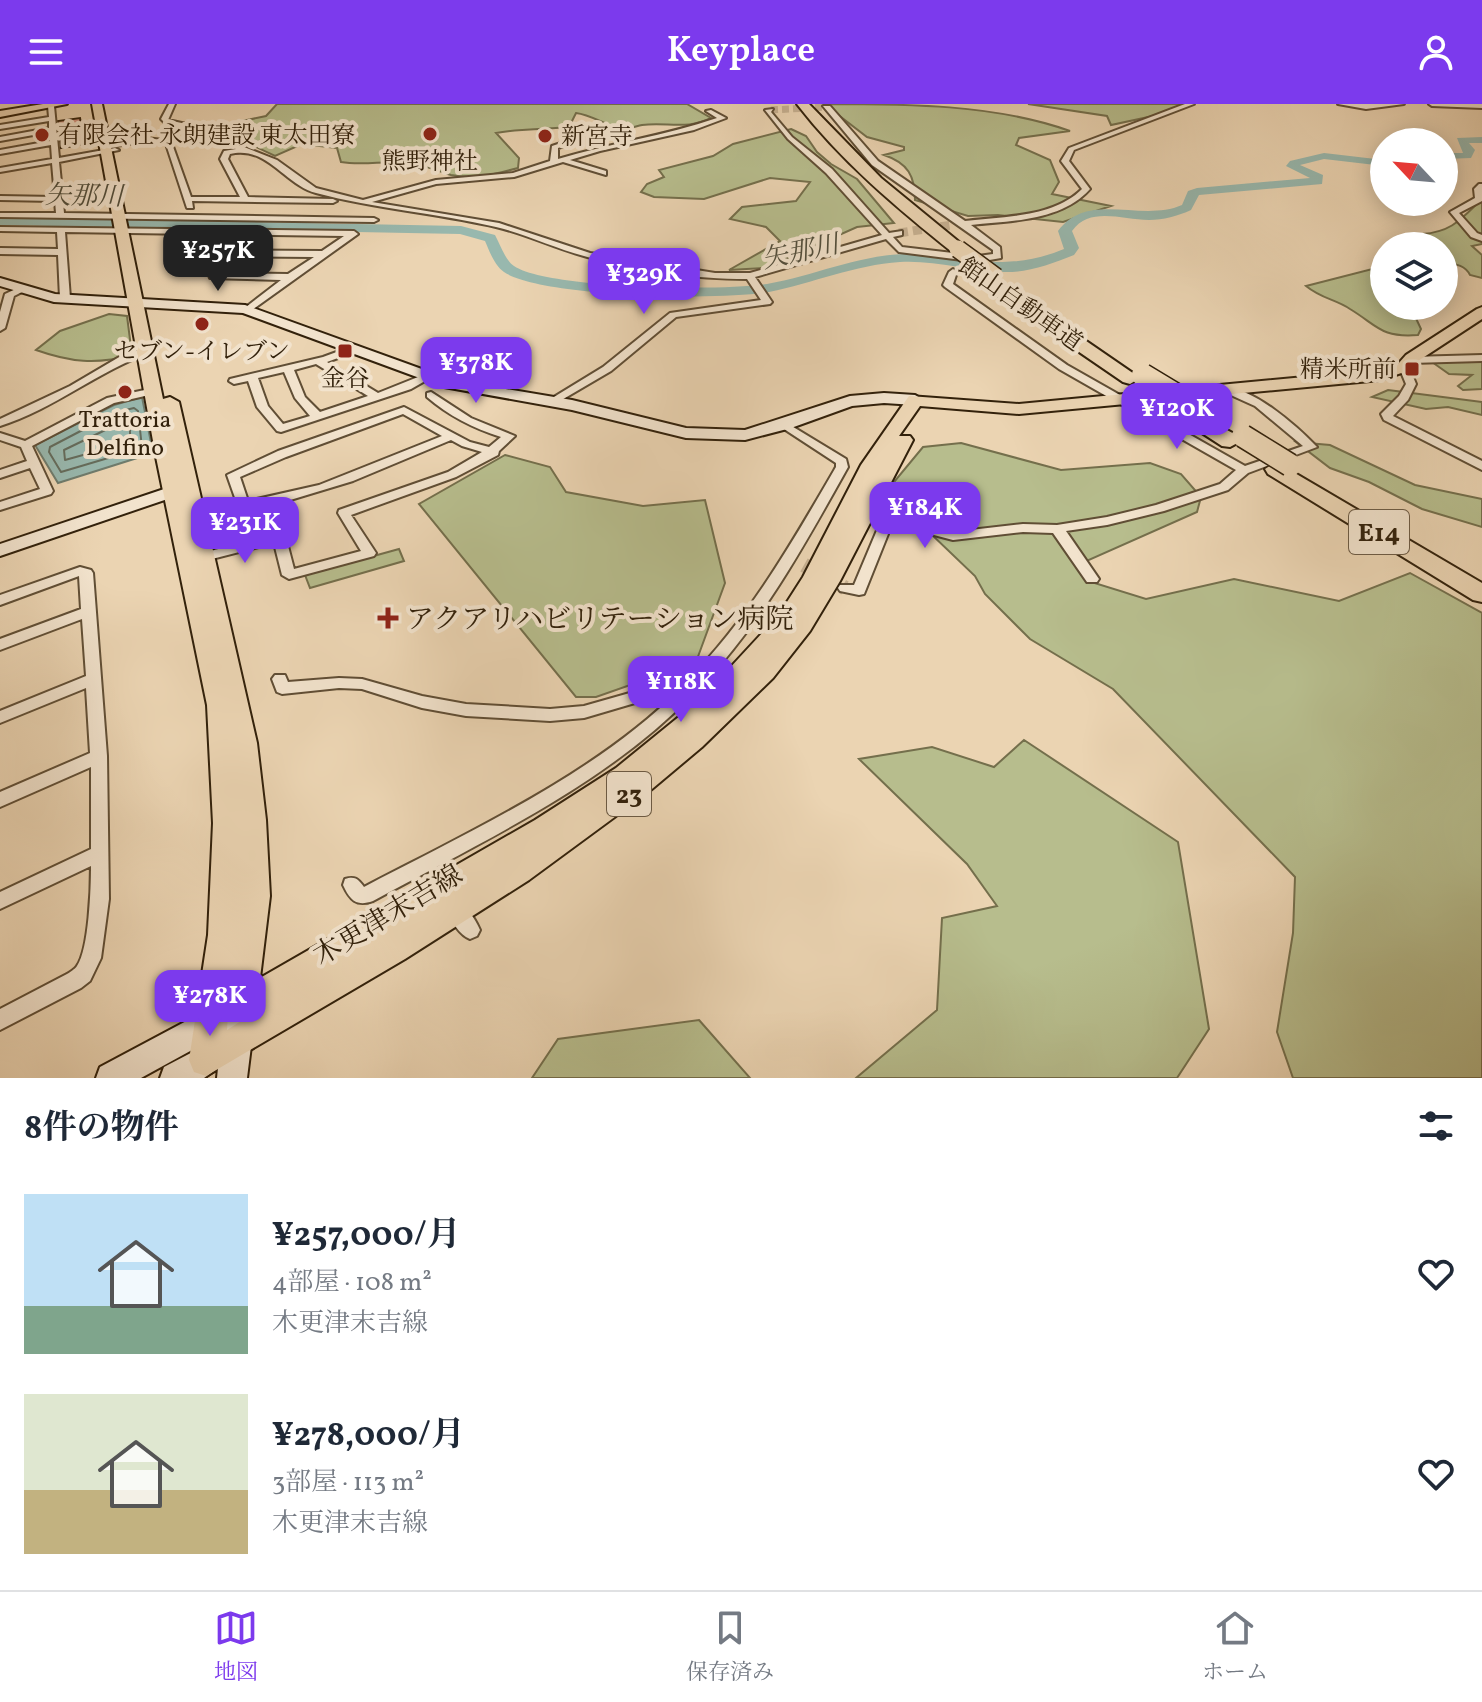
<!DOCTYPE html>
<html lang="ja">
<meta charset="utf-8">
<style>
:root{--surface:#fff;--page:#f6f6f7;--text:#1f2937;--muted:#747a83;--line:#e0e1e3;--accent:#7c3aed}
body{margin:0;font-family:Vollkorn,"Noto Serif JP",serif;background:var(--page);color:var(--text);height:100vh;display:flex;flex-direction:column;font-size:30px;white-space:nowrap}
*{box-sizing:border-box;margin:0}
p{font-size:26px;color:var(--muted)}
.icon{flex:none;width:44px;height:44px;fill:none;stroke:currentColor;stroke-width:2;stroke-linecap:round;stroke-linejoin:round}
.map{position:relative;height:974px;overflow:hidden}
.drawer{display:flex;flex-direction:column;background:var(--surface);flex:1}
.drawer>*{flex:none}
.needle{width:52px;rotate:296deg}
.buttons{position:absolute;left:1370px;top:24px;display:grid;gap:16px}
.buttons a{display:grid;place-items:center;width:88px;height:88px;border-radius:50%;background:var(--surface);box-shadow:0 4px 20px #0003;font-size:40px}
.price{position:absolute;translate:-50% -68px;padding:0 18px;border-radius:16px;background:var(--accent);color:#fff;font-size:26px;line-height:52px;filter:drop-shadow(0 2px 4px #0008)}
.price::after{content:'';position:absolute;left:50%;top:48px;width:24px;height:18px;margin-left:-12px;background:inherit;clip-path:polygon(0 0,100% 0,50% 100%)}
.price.selected{background:#222;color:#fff}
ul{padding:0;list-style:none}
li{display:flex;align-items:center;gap:24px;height:200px;padding:0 24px}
li span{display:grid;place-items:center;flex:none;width:224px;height:160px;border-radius:0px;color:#555}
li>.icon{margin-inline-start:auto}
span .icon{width:96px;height:96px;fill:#fffc;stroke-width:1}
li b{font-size:34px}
h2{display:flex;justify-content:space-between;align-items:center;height:96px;padding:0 24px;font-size:34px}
header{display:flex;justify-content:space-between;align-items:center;height:104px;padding:0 24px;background:var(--accent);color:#fff;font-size:36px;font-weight:600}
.tabs{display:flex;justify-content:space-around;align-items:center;height:112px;border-top:2px solid var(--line);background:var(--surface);font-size:22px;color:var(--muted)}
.tabs a{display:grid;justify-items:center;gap:4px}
.tabs .selected{color:var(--accent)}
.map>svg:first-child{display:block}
</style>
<header><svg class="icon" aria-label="menu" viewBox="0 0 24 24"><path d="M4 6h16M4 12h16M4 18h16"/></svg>Keyplace<svg class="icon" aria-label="person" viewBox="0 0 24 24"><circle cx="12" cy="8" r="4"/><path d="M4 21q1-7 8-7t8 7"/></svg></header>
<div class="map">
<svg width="1482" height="974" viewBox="0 0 1482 974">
<rect width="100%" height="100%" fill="#ebd4b2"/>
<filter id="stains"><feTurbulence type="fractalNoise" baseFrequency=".0025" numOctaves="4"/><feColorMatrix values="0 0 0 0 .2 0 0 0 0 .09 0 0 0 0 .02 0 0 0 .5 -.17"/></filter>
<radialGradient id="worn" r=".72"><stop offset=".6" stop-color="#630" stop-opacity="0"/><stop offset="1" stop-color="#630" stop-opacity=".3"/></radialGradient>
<!-- green -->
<path fill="#b7bd8d" stroke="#746f4c" stroke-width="2" d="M277,0H687L711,14C688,26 667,18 642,21C637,22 629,25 624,25C607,23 593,11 576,9L569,23C542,26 523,24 496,29L519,54L518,64C496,70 474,76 451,71C437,67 423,60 409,59C386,56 364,62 341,58L337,44L302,40L275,52L214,23L266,12Z
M824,0C907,0 994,0 1070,27L1019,34L1016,41L1050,56L1059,78L1052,90L1111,102L1063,118L998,111L968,112L915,96C915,72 908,59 884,51L904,46V43L867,33Z
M1028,0H1183L1167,9L1111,21L1107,12Z
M791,25L806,32L817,48L831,60L857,75L894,119L857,123L765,164L729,166L780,137L766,123L730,115L742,103L796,97L810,78L770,74L704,95L654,93L641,88L647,80L664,73L659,66L713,52L733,40Z
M1482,95V140L1472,142L1482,151V174L1470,171C1465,161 1455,160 1444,158V142H1410L1422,130C1452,128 1461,115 1482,95Z
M1384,162V202H1419L1413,208L1421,225L1418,231C1381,234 1378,222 1350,205C1335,195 1322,195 1306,182Z
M109,210L127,212L132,251C96,261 70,258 36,246L60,227Z
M1482,252V285L1463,286L1458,282L1472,271L1449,270L1432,258Z
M1388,286L1482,298V311L1448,303L1426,305L1372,293Z
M1296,338L1330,341L1415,381L1482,395V423L1422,405L1369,378L1330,364Z
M961,339L1061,366L1150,359L1181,370L1201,393L1197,408L1084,458L1088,477L1146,495L1234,475L1339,497L1410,469L1482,509V974H1293L1277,928L1293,829L1295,773L1113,585L1030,535L985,490L975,472L905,405L889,384L923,343Z
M505,351L550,363L566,388L643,402L705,396L725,479L696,558L596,593H576L419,400Z
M399,445L404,457L310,484L305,471Z
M1024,636L1178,738L1209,925L1177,974H856L937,906L942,814L997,802L967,760L859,655L932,643L994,663Z
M699,916L750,974H532L558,935Z"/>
<!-- water -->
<path fill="#98b8ae" stroke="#6f7c6d" stroke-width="2" d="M142,293L153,349L58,379L35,341L114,301Z"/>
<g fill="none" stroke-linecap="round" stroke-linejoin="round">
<!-- shore -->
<path stroke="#656c5c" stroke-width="2" d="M134,304L138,307L142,344L61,368L49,348L50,343L117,308Z
M126,316L130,319V338L65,356L64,346Z"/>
<!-- river -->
<path fill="#98b8ae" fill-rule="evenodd" d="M1482,33V39H1469L1475,46L1471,54L1444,55V49H1463L1457,34Z
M1324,49L1384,56V62L1324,55L1300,61L1323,71L1322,80L1199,91L1191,106C1178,112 1163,116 1149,116C1122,116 1090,102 1072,127L1079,144L1074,151C1051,160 1028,169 1003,168C969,167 935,156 900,158C855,161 813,179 769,188C724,197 540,193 504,168C494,161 489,146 485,137L460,130L0,121V113L461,122L495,131C500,140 505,156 514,162C548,185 723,187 767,180C813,172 856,152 903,150C967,148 998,172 1064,145L1058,127C1088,86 1141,119 1182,101L1188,87L1197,84L1310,74L1286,62L1290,57Z"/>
</g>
<!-- building -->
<path fill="#d69684" stroke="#32210b" stroke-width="2" d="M80,14L82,26L88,25L92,39L61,44L58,17Z"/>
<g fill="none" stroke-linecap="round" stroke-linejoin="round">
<!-- street-tunnel-far2 -->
<path stroke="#c6b091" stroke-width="7" stroke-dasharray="7 4" stroke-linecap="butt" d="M771,6L825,3"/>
<!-- street-tunnel-far1 -->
<path stroke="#c6b091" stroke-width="9" stroke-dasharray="9 5" stroke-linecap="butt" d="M899,129L952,121"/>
<!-- street-tunnel -->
<path stroke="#c6b091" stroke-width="15" stroke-dasharray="15 7" stroke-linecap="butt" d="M804,461L845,484"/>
<defs>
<path id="street" d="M51,0L54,2L59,54L115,44L119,46L59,58L64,109L374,114L378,116L374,118L0,113V109H56L55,97L0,96V92L55,93L52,59L0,68V64L52,55L51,41L0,50V46L50,37V28L0,37V33L49,24V17L0,25V21L49,13L48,2Z
M169,0H175L168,16L209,25L224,35L277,56L316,84L363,96L436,76L513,69L550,57L552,42L573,35L575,38L558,44V55C610,39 665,32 717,14L706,7L711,6L726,14L694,26L600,47L570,56L606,67V71L563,58L514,73L436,80L372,98L499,119L590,149L715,169H750L882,131L826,69L788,35L765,6L773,5L771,8L792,33L832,65L889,129L902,127V131L893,133L902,143L978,152L993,150V146L872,61L823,2H830L878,57L965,117C1003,112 1053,114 1082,85L1061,57L1069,44L1185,0H1194L1074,46L1069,57L1090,85C1062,117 1010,117 971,121L1000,143L1001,154L978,158L899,148L886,135L755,173L772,198L770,200L676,213L611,267L553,301L547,298L549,296L603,263L670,209L761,196L747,175C696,175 633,167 584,152C554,144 526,130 496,123C437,109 375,105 316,89C285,81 267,41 230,50L228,55L248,93L333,95L337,97L333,99L192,97L193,104H187L166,40L146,38L107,43L104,41L146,34L171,37L191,93H240L220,55L224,47L236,45L205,28L164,18L161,15Z
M1338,0H1404L1366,5Z
M1429,0H1482V4L1432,2Z
M1479,80H1482V97L1459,109L1477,129L1482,131V137L1471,133L1450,108L1475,94L1474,85Z
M0,123L354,127L358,130L249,208L244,205L246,203L281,176L210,174L194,130L65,128L70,194L65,197L60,194L58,151L0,150V144L58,145L57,128L0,127ZM202,130L344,132L322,147L208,146ZM210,152L314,153L288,170L217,169Z
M953,165L957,168L953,180L1067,261L1245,362L1303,342L1255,302L1224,288V284C1252,282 1298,323 1317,343L1248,369L1228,386L1164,407L1107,421L1066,427L1099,475L1097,478H1087L1053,429L1023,428L953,436L892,420L864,490L859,491L840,487L838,484L840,481H854L883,412L888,411L953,428L1023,420L1057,421L1107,413L1156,401L1220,380L1236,366L1059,265L945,183L943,181L949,168Z
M18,184L26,186L14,192L5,224L0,227V208L5,190Z
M353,242L357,243V247L327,258L378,289L423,271L427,270L432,273L411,285L281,328L277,327L257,303L248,277L234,280L229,277L230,275L323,253ZM316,260L368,292L320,308L305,293L294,266ZM284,268L295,294L310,312L283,320L268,302L258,274Z
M147,243L151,244V248C98,267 54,305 0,322V315L70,282L121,252Z
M1482,251V257L1411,259L1406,256L1411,253Z
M1404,260L1409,263L1416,280L1408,296L1393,312L1482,357V366L1384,316L1381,310L1399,292L1406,280L1399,263Z
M154,284L158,285V289L114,299L32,342L53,387L51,390L0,406V398L40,385L30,364L0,374V366L27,357L21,343L0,336V329L25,337L107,294Z
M431,288L471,314L515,332L499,347L498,351L456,373L351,411L376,449L374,452L289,475L282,471L274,439L204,457L199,456L197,453L199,450L272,431L265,402L239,405L227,371L278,347L404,303L470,338L489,343L501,333C473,324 449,312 427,293V289ZM403,310L442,332L319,381L248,397L240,373L286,353ZM451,336L462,342L482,348L448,368L339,406L338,409L361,447L294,465L277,400L353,377Z
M785,318L846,355L848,363C805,440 763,517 702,581L725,588L727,592L725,596L719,598L693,590C607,680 481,738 373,797C356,803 350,796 343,781L345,775C355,772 358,775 364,783C467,729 597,669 679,586L584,614L550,617L466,612L422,604L362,585L339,584L282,590L277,588L272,575L275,571H285L288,578L339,574L362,575L422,592L466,600L550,605L584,602L679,575L687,577C749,514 792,439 836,363V359L781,323V319Z
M80,463L91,466L93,469L107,652L109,795L101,854L90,877L81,884L0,926V905L67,870C69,869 75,865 77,862C89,845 91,784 91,762L0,805V788L91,745V663L0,703V688L90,649L86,584L0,619V607L86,572L82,515L0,546V535L81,505L79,472L0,501V491Z
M456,798C467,802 475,815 480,826L477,832L470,835C459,831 452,817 446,806L449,800Z"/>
<path id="secondary" d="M0,174L55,190L245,201L452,276L572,296L686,324L745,326L850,292L884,289L915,291L923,296L915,301L884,299L852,302L791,324L745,336L686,334L572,306L444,283L243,209L54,198L0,182Z
M188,377L197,382L194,386L0,452V440Z
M241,888L251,892L256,902L247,974H217L218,964L204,974H160L164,963L206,941L217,945L220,952L223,929L141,974H96L100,963L207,906L217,902L226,905L231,892Z"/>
<path id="primary" d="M43,0H67L0,13V7Z
M92,0H102L163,295L170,293L179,298L257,639L266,716L270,792L260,874L535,716L616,664L702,594L778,512L803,473L861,361L909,292L1019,300L1379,266L1398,260L1406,251L1477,205L1482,203V215L1418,257L1410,266L1381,276L1019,310L920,302L899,332H910L913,336L840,477L810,527L773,574L702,643L646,690L529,776L405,855L206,972L194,968L189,956L208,831L213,719L207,601L155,348ZM228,910L241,917L227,926Z"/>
<path id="highway" d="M797,0H809L881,74L964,142V148H952C897,104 841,57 797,0Z
M980,167L986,168L1140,274L1130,280L1123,278L974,176L972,172Z
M1181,301L1238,332L1241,337L1230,343L1222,342L1174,311L1171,307Z
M1276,358L1482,479V498L1473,496L1268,370L1265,365Z"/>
</defs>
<!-- street casing -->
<use href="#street" stroke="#604e35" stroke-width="4"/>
<!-- secondary casing -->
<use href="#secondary" stroke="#32210b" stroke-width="4"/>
<!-- primary casing -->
<use href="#primary" stroke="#32210b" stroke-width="4"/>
<!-- highway casing -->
<use href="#highway" stroke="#32210b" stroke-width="4"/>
<!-- street -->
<use href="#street" fill="#f2e3cd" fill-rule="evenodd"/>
<!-- secondary -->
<use href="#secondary" fill="#f2e3cd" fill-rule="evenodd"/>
<!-- primary -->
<use href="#primary" fill="#ebd4b2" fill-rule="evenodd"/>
<!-- highway -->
<use href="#highway" fill="#ebd4b2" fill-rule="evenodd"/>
<defs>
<path id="highway-bridge-far1" d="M958,145L996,173"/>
<path id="highway-bridge" d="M1143,271L1196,303
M1243,332L1290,361"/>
</defs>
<!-- highway-bridge-far1 casing -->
<use href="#highway-bridge-far1" stroke="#32210b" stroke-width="20" stroke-linecap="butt"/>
<!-- highway-bridge casing -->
<use href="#highway-bridge" stroke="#32210b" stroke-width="25" stroke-linecap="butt"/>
<!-- highway-bridge-far1 -->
<use href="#highway-bridge-far1" stroke="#ebd4b2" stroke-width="17"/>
<!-- highway-bridge -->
<use href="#highway-bridge" stroke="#ebd4b2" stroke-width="22"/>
</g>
<!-- markers -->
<g fill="#8f2418" stroke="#f2e3cd" stroke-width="3">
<circle cx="430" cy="30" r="8"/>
<circle cx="42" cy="31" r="8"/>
<circle cx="545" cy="32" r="8"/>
<circle cx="202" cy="220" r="8"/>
<rect x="337" y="239" width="16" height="16" rx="4"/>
<rect x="1404" y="257" width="16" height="16" rx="4"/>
<circle cx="125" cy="288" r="8"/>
<path d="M384 502h8v8h8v8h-8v8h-8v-8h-8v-8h8z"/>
</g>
<g text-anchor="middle" stroke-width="8" stroke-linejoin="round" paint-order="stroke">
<!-- far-poi labels -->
<g font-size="24" fill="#32210b" stroke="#f2e3cd">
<text x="58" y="39" text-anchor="start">有限会社 永朗建設 東太田寮</text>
<text x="561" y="40" text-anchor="start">新宮寺</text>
<text x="430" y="65">熊野神社</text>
<text x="202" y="255">セブン-イレブン</text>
<text x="1396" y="273" text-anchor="end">精米所前</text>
<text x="345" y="282">金谷</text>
<text x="125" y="323">Trattoria<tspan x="125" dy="28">Delfino</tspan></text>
</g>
<!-- far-street labels -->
<g font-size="24" fill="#32210b" stroke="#f2e3cd">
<text transform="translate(1021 200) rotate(35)" y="8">館山自動車道</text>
</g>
<!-- far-water labels -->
<g font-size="26" font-style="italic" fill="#514e3c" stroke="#f2e3cd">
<text transform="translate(84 91) rotate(1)" y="9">矢那川</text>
<text transform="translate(800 147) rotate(-12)" y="9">矢那川</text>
</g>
<!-- shield labels -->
<g fill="#f2e3cd" stroke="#6c5b45" stroke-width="2">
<rect x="1349" y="406" width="60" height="44" rx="6"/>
<rect x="607" y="668" width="44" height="44" rx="6"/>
</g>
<g font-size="26" font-weight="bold" fill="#32210b">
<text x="1379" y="437">E14</text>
<text x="629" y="699">23</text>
</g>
<!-- poi labels -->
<g font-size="28" fill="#32210b" stroke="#f2e3cd" text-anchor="start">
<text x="406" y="524">アクアリハビリテーション病院</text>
</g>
<!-- street labels -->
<g font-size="28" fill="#32210b" stroke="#f2e3cd">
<text transform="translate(387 810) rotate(-31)" y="10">木更津末吉線</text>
</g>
</g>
<rect width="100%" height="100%" filter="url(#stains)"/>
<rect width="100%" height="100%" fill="url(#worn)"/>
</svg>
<div class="buttons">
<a><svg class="needle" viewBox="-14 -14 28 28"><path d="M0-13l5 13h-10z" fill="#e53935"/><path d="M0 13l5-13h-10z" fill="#747a83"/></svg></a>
<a><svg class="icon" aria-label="layers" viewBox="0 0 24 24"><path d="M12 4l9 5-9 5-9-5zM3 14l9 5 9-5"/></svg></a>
</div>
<b class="price selected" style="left:218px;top:189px">¥257K</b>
<b class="price" style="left:644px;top:212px">¥329K</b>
<b class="price" style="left:476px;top:301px">¥378K</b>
<b class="price" style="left:1177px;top:347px">¥120K</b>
<b class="price" style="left:925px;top:446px">¥184K</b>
<b class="price" style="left:245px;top:461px">¥231K</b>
<b class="price" style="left:681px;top:620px">¥118K</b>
<b class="price" style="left:210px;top:934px">¥278K</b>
</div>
<section class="drawer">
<h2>8件の物件<svg class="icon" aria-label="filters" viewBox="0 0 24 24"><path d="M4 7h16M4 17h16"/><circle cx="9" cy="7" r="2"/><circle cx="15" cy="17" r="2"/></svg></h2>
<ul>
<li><span style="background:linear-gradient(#bfe0f5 70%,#7fa58c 0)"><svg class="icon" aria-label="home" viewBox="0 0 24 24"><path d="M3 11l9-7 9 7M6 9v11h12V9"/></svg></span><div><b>¥257,000/月</b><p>4部屋 · 108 m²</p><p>木更津末吉線</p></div><svg class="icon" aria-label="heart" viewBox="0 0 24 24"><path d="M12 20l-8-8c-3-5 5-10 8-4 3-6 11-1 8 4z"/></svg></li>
<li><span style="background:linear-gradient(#dfe7d0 60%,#c2b280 0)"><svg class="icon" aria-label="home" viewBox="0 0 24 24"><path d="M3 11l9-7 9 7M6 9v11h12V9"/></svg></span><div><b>¥278,000/月</b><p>3部屋 · 113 m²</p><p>木更津末吉線</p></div><svg class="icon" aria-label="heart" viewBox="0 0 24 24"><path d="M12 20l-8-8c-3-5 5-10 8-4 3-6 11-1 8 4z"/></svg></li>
</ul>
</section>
<nav class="tabs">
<a class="selected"><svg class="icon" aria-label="map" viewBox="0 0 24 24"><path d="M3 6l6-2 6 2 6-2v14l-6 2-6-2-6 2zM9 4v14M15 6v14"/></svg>地図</a>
<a><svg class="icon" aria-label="saved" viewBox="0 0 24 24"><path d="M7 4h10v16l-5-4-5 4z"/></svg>保存済み</a>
<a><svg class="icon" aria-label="home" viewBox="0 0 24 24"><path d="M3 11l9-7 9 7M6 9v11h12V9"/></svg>ホーム</a>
</nav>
